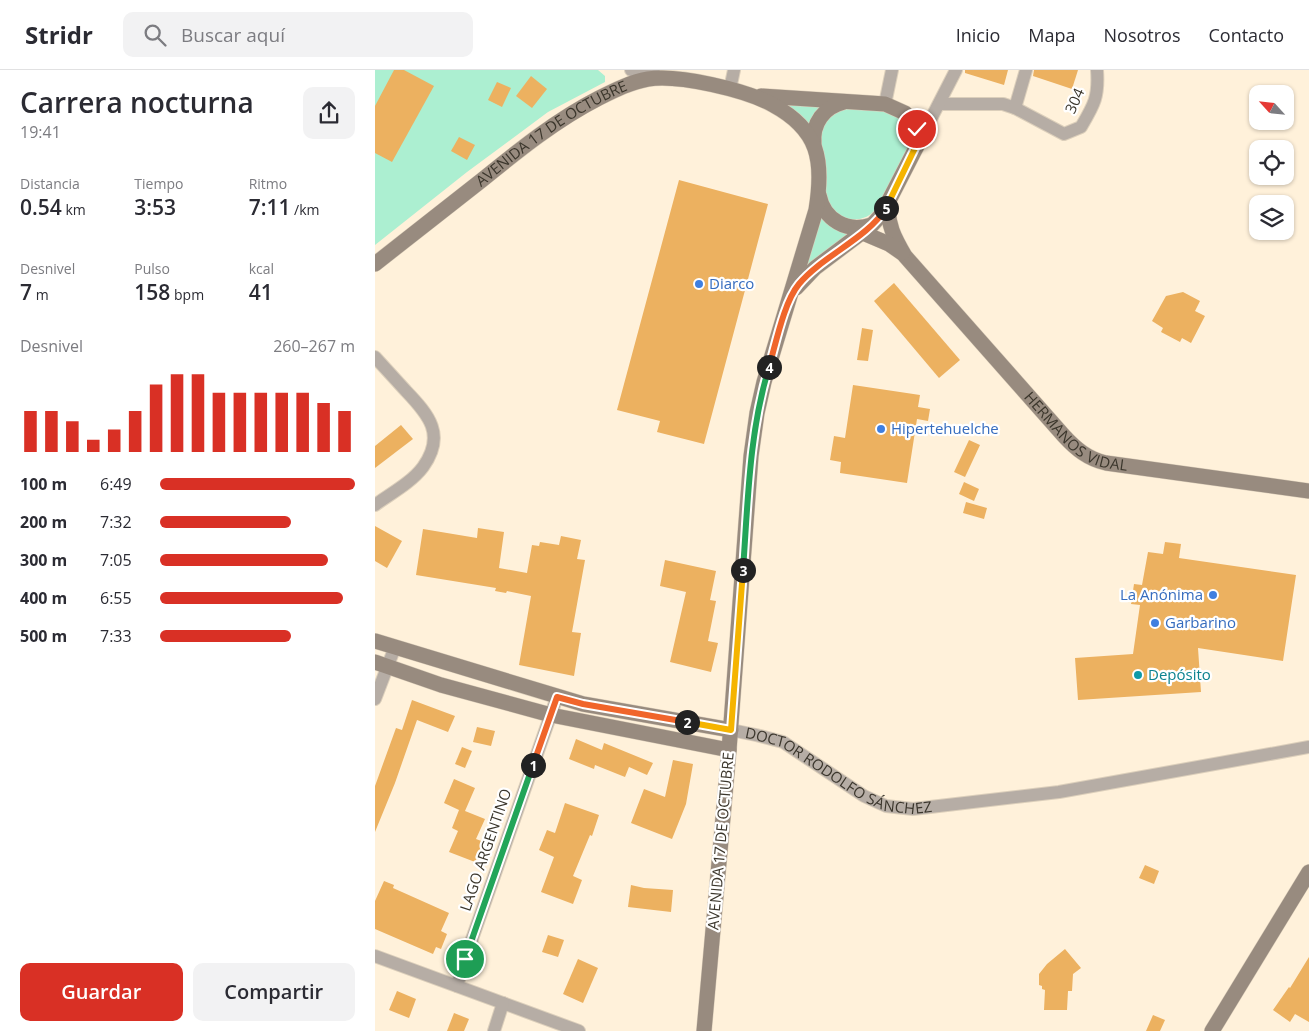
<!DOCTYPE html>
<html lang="es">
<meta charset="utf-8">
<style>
:root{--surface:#fff;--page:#f2f2f3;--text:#2b2b33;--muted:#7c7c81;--line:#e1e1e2;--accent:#d93025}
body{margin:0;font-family:"Open Sans",sans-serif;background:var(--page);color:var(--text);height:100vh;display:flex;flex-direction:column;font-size:19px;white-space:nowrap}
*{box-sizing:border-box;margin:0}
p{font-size:16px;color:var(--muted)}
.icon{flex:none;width:28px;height:28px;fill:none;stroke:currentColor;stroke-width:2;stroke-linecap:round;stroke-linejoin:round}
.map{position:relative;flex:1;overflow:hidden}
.details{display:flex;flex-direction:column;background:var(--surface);width:375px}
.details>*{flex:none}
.needle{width:32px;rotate:297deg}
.buttons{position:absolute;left:874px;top:15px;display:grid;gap:10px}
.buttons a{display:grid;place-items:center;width:45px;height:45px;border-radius:10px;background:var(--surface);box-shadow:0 1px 4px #0004;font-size:25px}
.pin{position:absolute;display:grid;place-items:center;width:42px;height:42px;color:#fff;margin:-21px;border:2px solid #fff;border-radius:50%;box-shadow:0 1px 5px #0007}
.km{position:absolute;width:25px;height:25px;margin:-12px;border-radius:50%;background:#222;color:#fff;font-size:14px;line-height:25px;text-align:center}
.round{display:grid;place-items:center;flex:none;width:52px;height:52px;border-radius:10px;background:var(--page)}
.overview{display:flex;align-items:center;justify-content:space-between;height:85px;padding:0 20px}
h1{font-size:28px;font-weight:600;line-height:38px}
.figures{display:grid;grid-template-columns:repeat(3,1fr);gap:8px;height:85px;padding:5px 20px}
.figures div{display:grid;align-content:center}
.figures b{font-size:21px;font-weight:600}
.figures small{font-size:14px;font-weight:400}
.figures p{font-size:14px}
.chart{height:140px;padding:10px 20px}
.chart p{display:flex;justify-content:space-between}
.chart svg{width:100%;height:90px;margin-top:5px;stroke:var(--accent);stroke-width:6}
.button{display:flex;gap:10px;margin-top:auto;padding:10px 20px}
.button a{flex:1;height:58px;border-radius:10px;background:var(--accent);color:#fff;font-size:20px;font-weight:600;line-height:58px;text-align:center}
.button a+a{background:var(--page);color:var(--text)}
ul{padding:0 20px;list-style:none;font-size:16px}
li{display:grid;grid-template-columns:80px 60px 1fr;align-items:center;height:38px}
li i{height:12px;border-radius:6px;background:var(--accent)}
header{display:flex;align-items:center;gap:30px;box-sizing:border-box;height:70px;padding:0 25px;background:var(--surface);border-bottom:1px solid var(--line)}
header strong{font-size:24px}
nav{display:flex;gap:28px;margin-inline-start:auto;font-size:18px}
.search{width:350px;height:45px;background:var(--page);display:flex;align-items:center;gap:12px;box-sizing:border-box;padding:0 18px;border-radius:10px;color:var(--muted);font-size:19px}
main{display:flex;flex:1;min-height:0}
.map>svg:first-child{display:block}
</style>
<header>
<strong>Stridr</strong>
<div class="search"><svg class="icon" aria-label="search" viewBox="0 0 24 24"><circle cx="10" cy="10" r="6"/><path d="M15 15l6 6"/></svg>Buscar aquí</div>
<nav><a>Inicio</a><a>Mapa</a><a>Nosotros</a><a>Contacto</a></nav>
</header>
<main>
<section class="details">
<div class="overview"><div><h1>Carrera nocturna</h1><p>19:41</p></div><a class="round"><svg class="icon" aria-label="share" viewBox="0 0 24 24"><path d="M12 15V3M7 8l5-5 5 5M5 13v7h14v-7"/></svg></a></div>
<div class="figures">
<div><p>Distancia</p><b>0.54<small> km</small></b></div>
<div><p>Tiempo</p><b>3:53</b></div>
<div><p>Ritmo</p><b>7:11<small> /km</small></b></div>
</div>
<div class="figures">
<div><p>Desnivel</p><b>7<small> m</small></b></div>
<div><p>Pulso</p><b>158<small> bpm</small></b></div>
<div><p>kcal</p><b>41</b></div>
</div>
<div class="chart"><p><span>Desnivel</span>260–267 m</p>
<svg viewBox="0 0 160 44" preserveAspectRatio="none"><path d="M5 44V24M15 44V24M25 44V29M35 44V38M45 44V33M55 44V24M65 44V11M75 44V6M85 44V6M95 44V15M105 44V15M115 44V15M125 44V15M135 44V15M145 44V20M155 44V24"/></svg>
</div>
<ul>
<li><b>100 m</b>6:49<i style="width:100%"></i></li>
<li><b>200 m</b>7:32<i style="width:67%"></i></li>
<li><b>300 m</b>7:05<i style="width:86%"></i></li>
<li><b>400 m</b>6:55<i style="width:94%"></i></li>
<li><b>500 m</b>7:33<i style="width:67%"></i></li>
</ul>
<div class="button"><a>Guardar</a><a>Compartir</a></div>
</section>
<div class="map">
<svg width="934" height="961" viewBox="0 0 934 961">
<rect width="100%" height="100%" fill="#fff1da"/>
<!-- green -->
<g fill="#acefd1">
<path d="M0,0h223l7,6v6l-57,30 -81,60 -92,73z"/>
<path d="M414,35h33l-13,20 -21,-19z"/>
<path d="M469,39c10,0 21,-1 31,0 17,1 39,16 35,35l-32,64c-19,21 -46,11 -54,-14 -3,-11 -2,-24 -3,-35 0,-8 -3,-19 -1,-27 4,-13 13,-18 24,-23z"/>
<path d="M445,146l28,17 -41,37 -4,-5z"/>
</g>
<!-- building -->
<g fill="#ecb160">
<path d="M19,0h10l30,16 -42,76 -17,-9v-47z"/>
<path d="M590,0h43l-4,15 -39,-12z"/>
<path d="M659,0h44l-6,19 -39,-13z"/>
<path d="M156,6l16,13 -15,19 -16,-12z"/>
<path d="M122,12l14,6 -9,19 -14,-7z"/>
<path d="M84,67l16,8 -8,15 -16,-9z"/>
<path d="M304,110l89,24 -64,240 -47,-12 3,-11 -43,-11z"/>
<path d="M519,213l66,77 -21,18 -65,-77z"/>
<path d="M808,222l17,9 -5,10 10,5 -14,27 -9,-5 -2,4 -19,-10 2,-4 -11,-7 14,-25z"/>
<path d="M487,258l11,2 -5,31 -11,-1z"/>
<path d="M478,315l67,10 -2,12 12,2 -2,12 -11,-2 -10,64 -67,-10 1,-11 -11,-2 4,-24 11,2z"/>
<path d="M26,355l12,14 -38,29v-22z"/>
<path d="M594,370l11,5 -15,32 -11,-5z"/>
<path d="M589,412l15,7 -5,12 -15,-7z"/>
<path d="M591,432l21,6 -3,11 -21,-6z"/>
<path d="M0,456l27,15 -15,27 -12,-7z"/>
<path d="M103,458l26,4 -5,36 28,5 5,-28 7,1 1,-4 19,3 2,-9 20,4 -4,19 8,1 -13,72 9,1 -7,43 -55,-11 12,-69 -24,-5 -1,2 -11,-2 1,-3 -80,-13 7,-46 54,9z"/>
<path d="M790,472l16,2 -2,14 117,17 -13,86 -85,-13 3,44 -123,8 -3,-42 58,-4 7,-49 -9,-1 3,-20 8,1 6,-33 15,2z"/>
<path d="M290,490l51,11 -6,29 6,1 -8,40 10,2 -7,29 -41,-10 16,-70 -26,-6z"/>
<path d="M37,630l43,16 -7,16 -31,-12 -22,63 -20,49v-46l21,-58 6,2z"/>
<path d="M102,657l18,4 -4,15 -18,-4z"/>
<path d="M201,669l26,11 2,-7 49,20 -6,12 -18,-8 -4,10 -30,-12 -1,4 -25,-10z"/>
<path d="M87,677l10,4 -7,17 -10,-4z"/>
<path d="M298,690l20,4 -7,40 -14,35 -41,-16 13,-34 21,8z"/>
<path d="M79,709l21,9 -10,23 20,8 -9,20 8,3 -9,20 -26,-10 9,-21 -6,-3 7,-18 -15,-7z"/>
<path d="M190,733l34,12 -7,21 -2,-1 -17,41 9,4 -9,24 -32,-12 13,-35 -15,-7 8,-20 8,3z"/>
<path d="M770,795l14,6 -5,13 -15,-6z"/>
<path d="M9,811l10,4 -1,3 56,25 -8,18 6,3 -6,15 -5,-2 -3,7 -58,-25v-28z"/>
<path d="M256,815l13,3 29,2 -2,22 -43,-5z"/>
<path d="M173,865l16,5 -6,17 -16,-5z"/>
<path d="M690,879l16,19 -8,6 -1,17h-4l-1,19h-23l1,-20 -3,-1v-3l-3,-1v-11l8,-10z"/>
<path d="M934,887v65l-14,-8 -5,8 -17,-12 16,-23 1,1z"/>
<path d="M203,889l20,9 -15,35 -20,-9z"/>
<path d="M22,921l19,8 -7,19 -20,-8z"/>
<path d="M79,943l15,6 -5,12h-17z"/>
<path d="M778,945l12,5 -5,11h-14z"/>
</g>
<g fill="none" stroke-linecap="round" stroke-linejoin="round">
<!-- street casing -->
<g stroke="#dccfbb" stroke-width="14">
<g id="street">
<path d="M256,0l27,6"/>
<path d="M355,19l4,-19"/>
<path d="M510,34l7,-34"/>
<path d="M564,34h64l12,4 49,26 17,-7c13,-22 18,-30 16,-57"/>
<path d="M640,38l11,-38"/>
<path d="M543,74l38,-74"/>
<path d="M0,287c10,11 21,23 31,34 23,24 40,44 17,76 -12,16 -33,27 -48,38"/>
<path d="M0,629l20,-52"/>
<path id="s1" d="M356,660l25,5 27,7 81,54 22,10 27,3 146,-17 250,-45"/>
<path d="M0,886l204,75"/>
<path d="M82,916l8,-27 92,-262"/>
<path d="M119,961l9,-28"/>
</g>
</g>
<!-- secondary casing -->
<g stroke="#dccfbb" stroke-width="16">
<g id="secondary">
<path d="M386,26l124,8 20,9 9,10 3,6 1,15 -36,70 -10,11 -57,43 -19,20"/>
<path d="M439,74c-2,-21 10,-37 30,-42"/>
<path d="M444,125c5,25 28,38 52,30"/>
<path id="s2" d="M514,132c-3,21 6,37 16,54l159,180c12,13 24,23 42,27l203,28"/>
<path d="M481,160l33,14 13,9"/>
<path id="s3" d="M0,194c36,-28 71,-56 107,-84 37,-30 74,-60 117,-82 16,-8 32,-16 49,-19 30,-5 98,11 125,26 46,25 51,55 43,105l-52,172 -7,31 -6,43 -22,294 -25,281"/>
<path d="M0,571l208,63 148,26"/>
<path d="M0,592l66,23 110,30 178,35"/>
<path d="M837,961l97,-159"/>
</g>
</g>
<!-- street -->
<use href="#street" stroke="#b6ada5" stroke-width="12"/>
<!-- secondary -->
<use href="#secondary" stroke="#988b7f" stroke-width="15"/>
</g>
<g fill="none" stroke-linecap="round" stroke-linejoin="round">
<!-- split-1 casing -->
<g stroke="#fff" stroke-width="10">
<path id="split-1" d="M90,889l68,-194"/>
</g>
<!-- split-2 casing -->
<g stroke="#fff" stroke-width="10">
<path id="split-2" d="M158,695l24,-68 26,7 104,18"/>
</g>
<!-- split-3 casing -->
<g stroke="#fff" stroke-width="10">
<path id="split-3" d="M312,652l44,8 12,-160"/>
</g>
<!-- split-4 casing -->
<g stroke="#fff" stroke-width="10">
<path id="split-4" d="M368,500c5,-69 6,-137 26,-203"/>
</g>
<!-- split-5 casing -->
<g stroke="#fff" stroke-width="10">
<path id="split-5" d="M394,297c7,-24 15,-65 30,-83 23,-28 69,-46 87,-76"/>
</g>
<!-- split-6 casing -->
<g stroke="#fff" stroke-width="10">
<path id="split-6" d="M511,138l31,-64v-15"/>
</g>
<!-- split-1 -->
<use href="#split-1" stroke="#22a559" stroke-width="6"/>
<!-- split-2 -->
<use href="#split-2" stroke="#f0652b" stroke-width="6"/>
<!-- split-3 -->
<use href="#split-3" stroke="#f5b400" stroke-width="6"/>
<!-- split-4 -->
<use href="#split-4" stroke="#22a559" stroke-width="6"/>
<!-- split-5 -->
<use href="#split-5" stroke="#f0652b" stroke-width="6"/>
<!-- split-6 -->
<use href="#split-6" stroke="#f5b400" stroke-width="6"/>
</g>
<!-- markers -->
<g fill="#3f7fe0" stroke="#fff" stroke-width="2">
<circle cx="324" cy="214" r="5"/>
<circle cx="506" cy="359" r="5"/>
<circle cx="838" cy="525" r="5"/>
<circle cx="780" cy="553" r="5"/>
</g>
<circle fill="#0f9aa8" stroke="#fff" stroke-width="2" cx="763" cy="605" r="5"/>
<g text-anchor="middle" stroke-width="4.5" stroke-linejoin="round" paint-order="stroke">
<!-- street labels -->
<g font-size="15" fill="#3b362c" stroke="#fff">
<text transform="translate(700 31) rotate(-66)" y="5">304</text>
<text dy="5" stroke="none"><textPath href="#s3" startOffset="220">AVENIDA 17 DE OCTUBRE</textPath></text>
<text dy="5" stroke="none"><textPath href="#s2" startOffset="306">HERMANOS VIDAL</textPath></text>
<text dy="5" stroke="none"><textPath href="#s1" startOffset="118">DOCTOR RODOLFO SÁNCHEZ</textPath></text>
<text transform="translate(346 771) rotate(-85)" y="5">AVENIDA 17 DE OCTUBRE</text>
<text transform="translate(111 780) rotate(-71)" y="5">LAGO ARGENTINO</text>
</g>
<!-- shop labels -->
<g font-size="15" fill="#366cbe" stroke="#fff" text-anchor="start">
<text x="334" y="219">Diarco</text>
<text x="516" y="364">Hipertehuelche</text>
<text x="828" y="530" text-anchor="end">La Anónima</text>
<text x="790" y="558">Garbarino</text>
</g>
<!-- culture labels -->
<g font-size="15" fill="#0d838f" stroke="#fff" text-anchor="start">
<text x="773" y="610">Depósito</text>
</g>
</g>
</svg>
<div class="buttons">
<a><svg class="needle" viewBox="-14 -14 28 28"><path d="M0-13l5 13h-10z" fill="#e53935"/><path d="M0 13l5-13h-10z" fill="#7c7c81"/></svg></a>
<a><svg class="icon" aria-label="locate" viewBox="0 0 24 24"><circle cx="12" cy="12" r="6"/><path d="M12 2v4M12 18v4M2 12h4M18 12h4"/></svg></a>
<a><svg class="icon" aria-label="layers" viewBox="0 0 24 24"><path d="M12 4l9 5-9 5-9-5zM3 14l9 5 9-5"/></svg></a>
</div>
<div class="pin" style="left:90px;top:889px;background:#1e9e55"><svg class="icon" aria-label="arrive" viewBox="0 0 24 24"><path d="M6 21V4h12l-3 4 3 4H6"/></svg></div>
<div class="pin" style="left:542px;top:59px;background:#d93025"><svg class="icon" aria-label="check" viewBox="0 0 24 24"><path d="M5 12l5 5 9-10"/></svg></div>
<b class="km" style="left:158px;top:695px">1</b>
<b class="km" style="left:312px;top:652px">2</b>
<b class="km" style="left:368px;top:500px">3</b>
<b class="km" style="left:394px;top:297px">4</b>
<b class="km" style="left:511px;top:138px">5</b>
</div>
</main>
